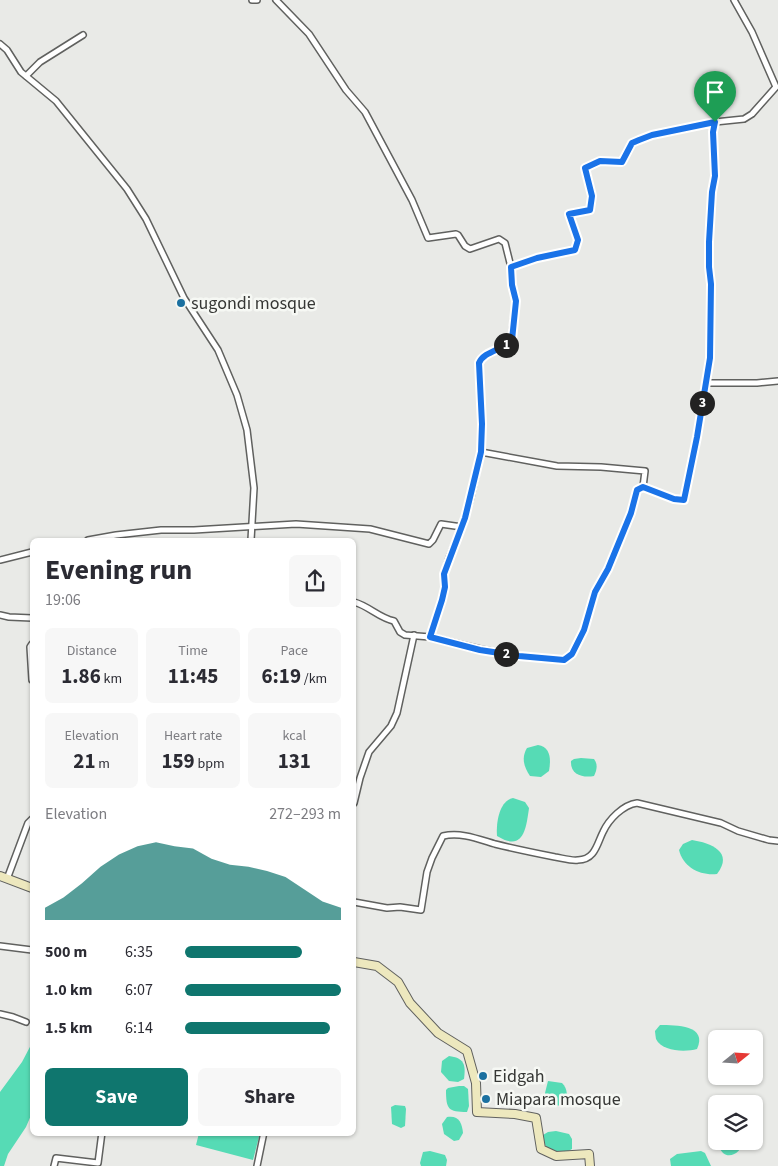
<!DOCTYPE html>
<meta charset="utf-8">
<style>
:root{--surface:#fff;--page:#f7f7f7;--text:#2b2b33;--muted:#7c7c81;--accent:#0f766e}
body{margin:0;font-family:"Source Sans 3",sans-serif;background:var(--page);color:var(--text);height:100vh;display:flex;flex-direction:column;font-size:19px;white-space:nowrap}
*{box-sizing:border-box;margin:0}
p{font-size:16px;color:var(--muted)}
.icon{flex:none;width:28px;height:28px;fill:none;stroke:currentColor;stroke-width:2;stroke-linecap:round;stroke-linejoin:round}
.map{position:relative;flex:1;overflow:hidden}
.drawer{position:absolute;left:30px;top:538px;width:326px;height:598px;display:flex;flex-direction:column;background:var(--surface);border-radius:8px;box-shadow:0 1px 4px #0004}
.drawer>*{flex:none}
.needle{width:32px;rotate:72deg}
.buttons{position:absolute;left:708px;top:1030px;display:grid;gap:10px}
.buttons a{display:grid;place-items:center;width:55px;height:55px;border-radius:8px;background:var(--surface);box-shadow:0 1px 4px #0004;font-size:25px}
.pin{position:absolute;display:grid;place-items:center;width:42px;height:42px;color:#fff;margin:-51px -21px;border-radius:50% 50% 50% 0;rotate:-45deg;box-shadow:0 0 5px #0007}
.pin .icon{rotate:45deg}
.km{position:absolute;width:25px;height:25px;margin:-12px;border-radius:50%;background:#222;color:#fff;font-size:14px;line-height:25px;text-align:center}
.round{display:grid;place-items:center;flex:none;width:52px;height:52px;border-radius:8px;background:var(--page)}
.head{display:flex;align-items:center;justify-content:space-between;height:85px;padding:0 15px}
h1{font-size:28px;font-weight:700;line-height:38px}
.metrics{display:grid;grid-template-columns:repeat(3,1fr);gap:8px;height:85px;padding:5px 15px}
.metrics div{display:grid;align-content:center;border-radius:8px;background:var(--page);text-align:center}
.metrics b{font-size:21px;font-weight:700}
.metrics small{font-size:14px;font-weight:400}
.metrics p{font-size:14px}
.chart{height:140px;padding:10px 15px}
.chart p{display:flex;justify-content:space-between}
.chart svg{width:100%;height:90px;margin-top:5px;fill:var(--accent);opacity:.7}
.cta{display:flex;gap:10px;margin-top:auto;padding:10px 15px}
.cta a{flex:1;height:58px;border-radius:8px;background:var(--accent);color:#fff;font-size:20px;font-weight:700;line-height:58px;text-align:center}
.cta a+a{background:var(--page);color:var(--text)}
ul{padding:0 15px;list-style:none;font-size:16px}
li{display:grid;grid-template-columns:80px 60px 1fr;align-items:center;height:38px}
li i{height:12px;border-radius:6px;background:var(--accent)}
.map>svg:first-child{display:block}
</style>
<div class="map">
<svg width="778" height="1166" viewBox="0 0 778 1166">
<rect width="100%" height="100%" fill="#e9eae7"/>
<!-- water -->
<g fill="#56dbb5">
<path d="M538,745c13,2 13,15 11,26l-8,6 -11,-1c-6,-9 -9,-18 -3,-28z"/>
<path d="M581,758l13,1c4,5 3,11 0,17 -11,2 -24,-1 -23,-15l3,-2z"/>
<path d="M513,798l12,4 4,6c-3,22 -6,44 -32,28 -1,-13 2,-35 16,-38z"/>
<path d="M692,840c19,3 42,12 25,34 -17,2 -34,-7 -38,-24l4,-6z"/>
<path d="M660,1025c16,0 48,0 37,24 -11,3 -35,3 -41,-10 0,0 -1,-7 -1,-8z"/>
<path d="M32,1043v70l-6,14 -18,27 -4,12h-4v-74l22,-30z"/>
<path d="M449,1056c15,2 17,8 15,23l-6,3 -9,-1 -8,-9 1,-11z"/>
<path d="M548,1081l14,2c6,6 6,14 2,23l-11,-1 -7,-3 -1,-9z"/>
<path d="M459,1086h5l4,3 1,17 -2,6c-19,0 -21,-3 -21,-22l2,-2z"/>
<path d="M395,1105l10,1 1,3 -1,17 -4,2 -9,-4 -1,-17z"/>
<path d="M447,1117c12,-2 15,6 16,16l-4,7 -5,1 -10,-7 -2,-10z"/>
<path d="M556,1131l13,3 3,5v10c-14,9 -29,3 -29,-14l5,-3z"/>
<path d="M199,1133v-1l61,1 -7,27 -57,-15z"/>
<path d="M717,1141h26c0,9 -12,19 -20,12 -3,-3 -5,-8 -6,-12z"/>
<path d="M430,1151l15,4 2,5 -1,6h-25l-1,-3 3,-11z"/>
<path d="M701,1151l4,2 6,13h-40l-1,-7 7,-5z"/>
</g>
<g fill="none" stroke-linecap="round" stroke-linejoin="round">
<!-- street casing -->
<g stroke="#60615f" stroke-width="8">
<g id="street">
<path d="M252,0h5"/>
<path d="M0,44l7,6 14,22 35,29 71,88 19,30 38,79 34,52 19,45 10,35 7,58 -3,52"/>
<path d="M26,76l14,-14 43,-27"/>
<path d="M511,267l26,-9 38,-8 3,-10 -9,-26 21,-4 2,-14 -7,-28 15,-7 22,1 10,-19 7,-3 14,-5 62,-13 29,-3 8,-5 24,-27 -24,-55 -18,-32"/>
<path d="M706,383h51l21,-2"/>
<path d="M481,452l76,14 44,1 44,4 -2,16 31,12 10,1 13,-63 13,-78 1,-76 -2,-16v-25l3,-50 3,-16 -2,-44 2,-10"/>
<path d="M88,540l28,-5 45,-5h33l102,-6 74,5 59,15 4,-4 8,-16 21,3 9,-30 10,-45 1,-28 -3,-61c6,-14 31,-12 33,-29l4,-33 -4,-16 -1,-18 -6,-24 -6,-4 -29,10 -5,-3 -7,-11 -2,-1 -28,4 -16,-38 -47,-88 -19,-22 -37,-56 -33,-34"/>
<path d="M0,560l32,-8"/>
<path d="M354,602c15,4 25,16 40,19l6,11 5,3 25,2 12,-36 3,-14 -1,-12 5,-17 13,-31"/>
<path d="M0,615l9,2 23,1"/>
<path d="M430,637l50,12 39,7 45,4 8,-6 12,-24 11,-38 13,-23 23,-56 6,-23 6,-3"/>
<path d="M32,644l-2,3 2,33"/>
<path d="M354,803l6,-25 9,-26 22,-26 6,-13 17,-78"/>
<path d="M7,879l21,-56 4,-4"/>
<path d="M354,902l33,6 13,-1 21,3 6,-38 5,-14 11,-22c18,-4 35,3 52,8 20,5 40,9 60,13 7,1 16,4 23,3 17,0 19,-16 25,-28 6,-13 20,-27 34,-29l84,20 17,8 31,9 9,1"/>
<path d="M0,946l32,4"/>
<path d="M0,1014l13,3 13,5"/>
<path d="M54,1166l2,-8 42,5 4,-31"/>
<path d="M257,1166l7,-34"/>
</g>
</g>
<!-- secondary casing -->
<g stroke="#60615f" stroke-width="10">
<g id="secondary">
<path d="M0,876l32,12"/>
<path d="M354,962l23,4 21,16 12,21 28,30 29,18 9,32 1,29 38,2 21,4 5,31 15,7 33,-2 1,12"/>
</g>
</g>
<!-- street -->
<use href="#street" stroke="#fff" stroke-width="5"/>
<!-- secondary -->
<use href="#secondary" stroke="#ede8be" stroke-width="8"/>
</g>
<g fill="none" stroke-linecap="round" stroke-linejoin="round">
<!-- route casing -->
<g stroke="#fff" stroke-width="10">
<path id="route" d="M715,122l-2,10 2,44 -3,16 -3,50v25l2,17 -1,74 -13,79 -13,63 -10,-1 -31,-12 -6,3 -6,23 -23,56 -13,23 -11,38 -12,24 -8,6 -45,-4 -39,-6 -50,-13 12,-37 3,-13 -1,-13 21,-56 16,-66 1,-28 -3,-61c5,-12 24,-13 33,-23l4,-39 -4,-16 -1,-18 26,-9 38,-8 3,-10 -9,-26 21,-4 2,-14 -7,-28 15,-7 22,1 10,-19 7,-3 13,-5z"/>
</g>
<!-- route -->
<use href="#route" stroke="#1a73e8" stroke-width="6"/>
</g>
<!-- markers -->
<g fill="#1b70a0" stroke="#f6f8f4" stroke-width="2">
<circle cx="181" cy="303" r="5"/>
<circle cx="483" cy="1076" r="5"/>
<circle cx="486" cy="1099" r="5"/>
</g>
<g text-anchor="middle" stroke-width="5" stroke-linejoin="round" paint-order="stroke">
<!-- poi labels -->
<g font-size="18" fill="#363735" stroke="#f6f8f4" text-anchor="start">
<text x="191" y="309">sugondi mosque</text>
<text x="493" y="1082">Eidgah</text>
<text x="496" y="1105">Miapara mosque</text>
</g>
</g>
</svg>
<div class="buttons">
<a><svg class="needle" viewBox="-14 -14 28 28"><path d="M0-13l5 13h-10z" fill="#e53935"/><path d="M0 13l5-13h-10z" fill="#7c7c81"/></svg></a>
<a><svg class="icon" aria-label="layers" viewBox="0 0 24 24"><path d="M12 4l9 5-9 5-9-5zM3 14l9 5 9-5"/></svg></a>
</div>
<div class="pin" style="left:715px;top:122px;background:#1e9e55"><svg class="icon" aria-label="arrive" viewBox="0 0 24 24"><path d="M6 21V4h12l-3 4 3 4H6"/></svg></div>
<b class="km" style="left:506px;top:345px">1</b>
<b class="km" style="left:506px;top:654px">2</b>
<b class="km" style="left:702px;top:403px">3</b>
<section class="drawer">
<div class="head"><div><h1>Evening run</h1><p>19:06</p></div><a class="round"><svg class="icon" aria-label="share" viewBox="0 0 24 24"><path d="M12 15V3M7 8l5-5 5 5M5 13v7h14v-7"/></svg></a></div>
<div class="metrics">
<div><p>Distance</p><b>1.86<small> km</small></b></div>
<div><p>Time</p><b>11:45</b></div>
<div><p>Pace</p><b>6:19<small> /km</small></b></div>
</div>
<div class="metrics">
<div><p>Elevation</p><b>21<small> m</small></b></div>
<div><p>Heart rate</p><b>159<small> bpm</small></b></div>
<div><p>kcal</p><b>131</b></div>
</div>
<div class="chart"><p><span>Elevation</span>272–293 m</p>
<svg viewBox="0 0 160 44" preserveAspectRatio="none"><path d="M0 44V38L10 33L20 26L30 18L40 12L50 8L60 6L70 8L80 9L90 14L100 17L110 18L120 20L130 23L140 29L150 35L160 38V44z"/></svg>
</div>
<ul>
<li><b>500 m</b>6:35<i style="width:75%"></i></li>
<li><b>1.0 km</b>6:07<i style="width:100%"></i></li>
<li><b>1.5 km</b>6:14<i style="width:93%"></i></li>
</ul>
<div class="cta"><a>Save</a><a>Share</a></div>
</section>
</div>
